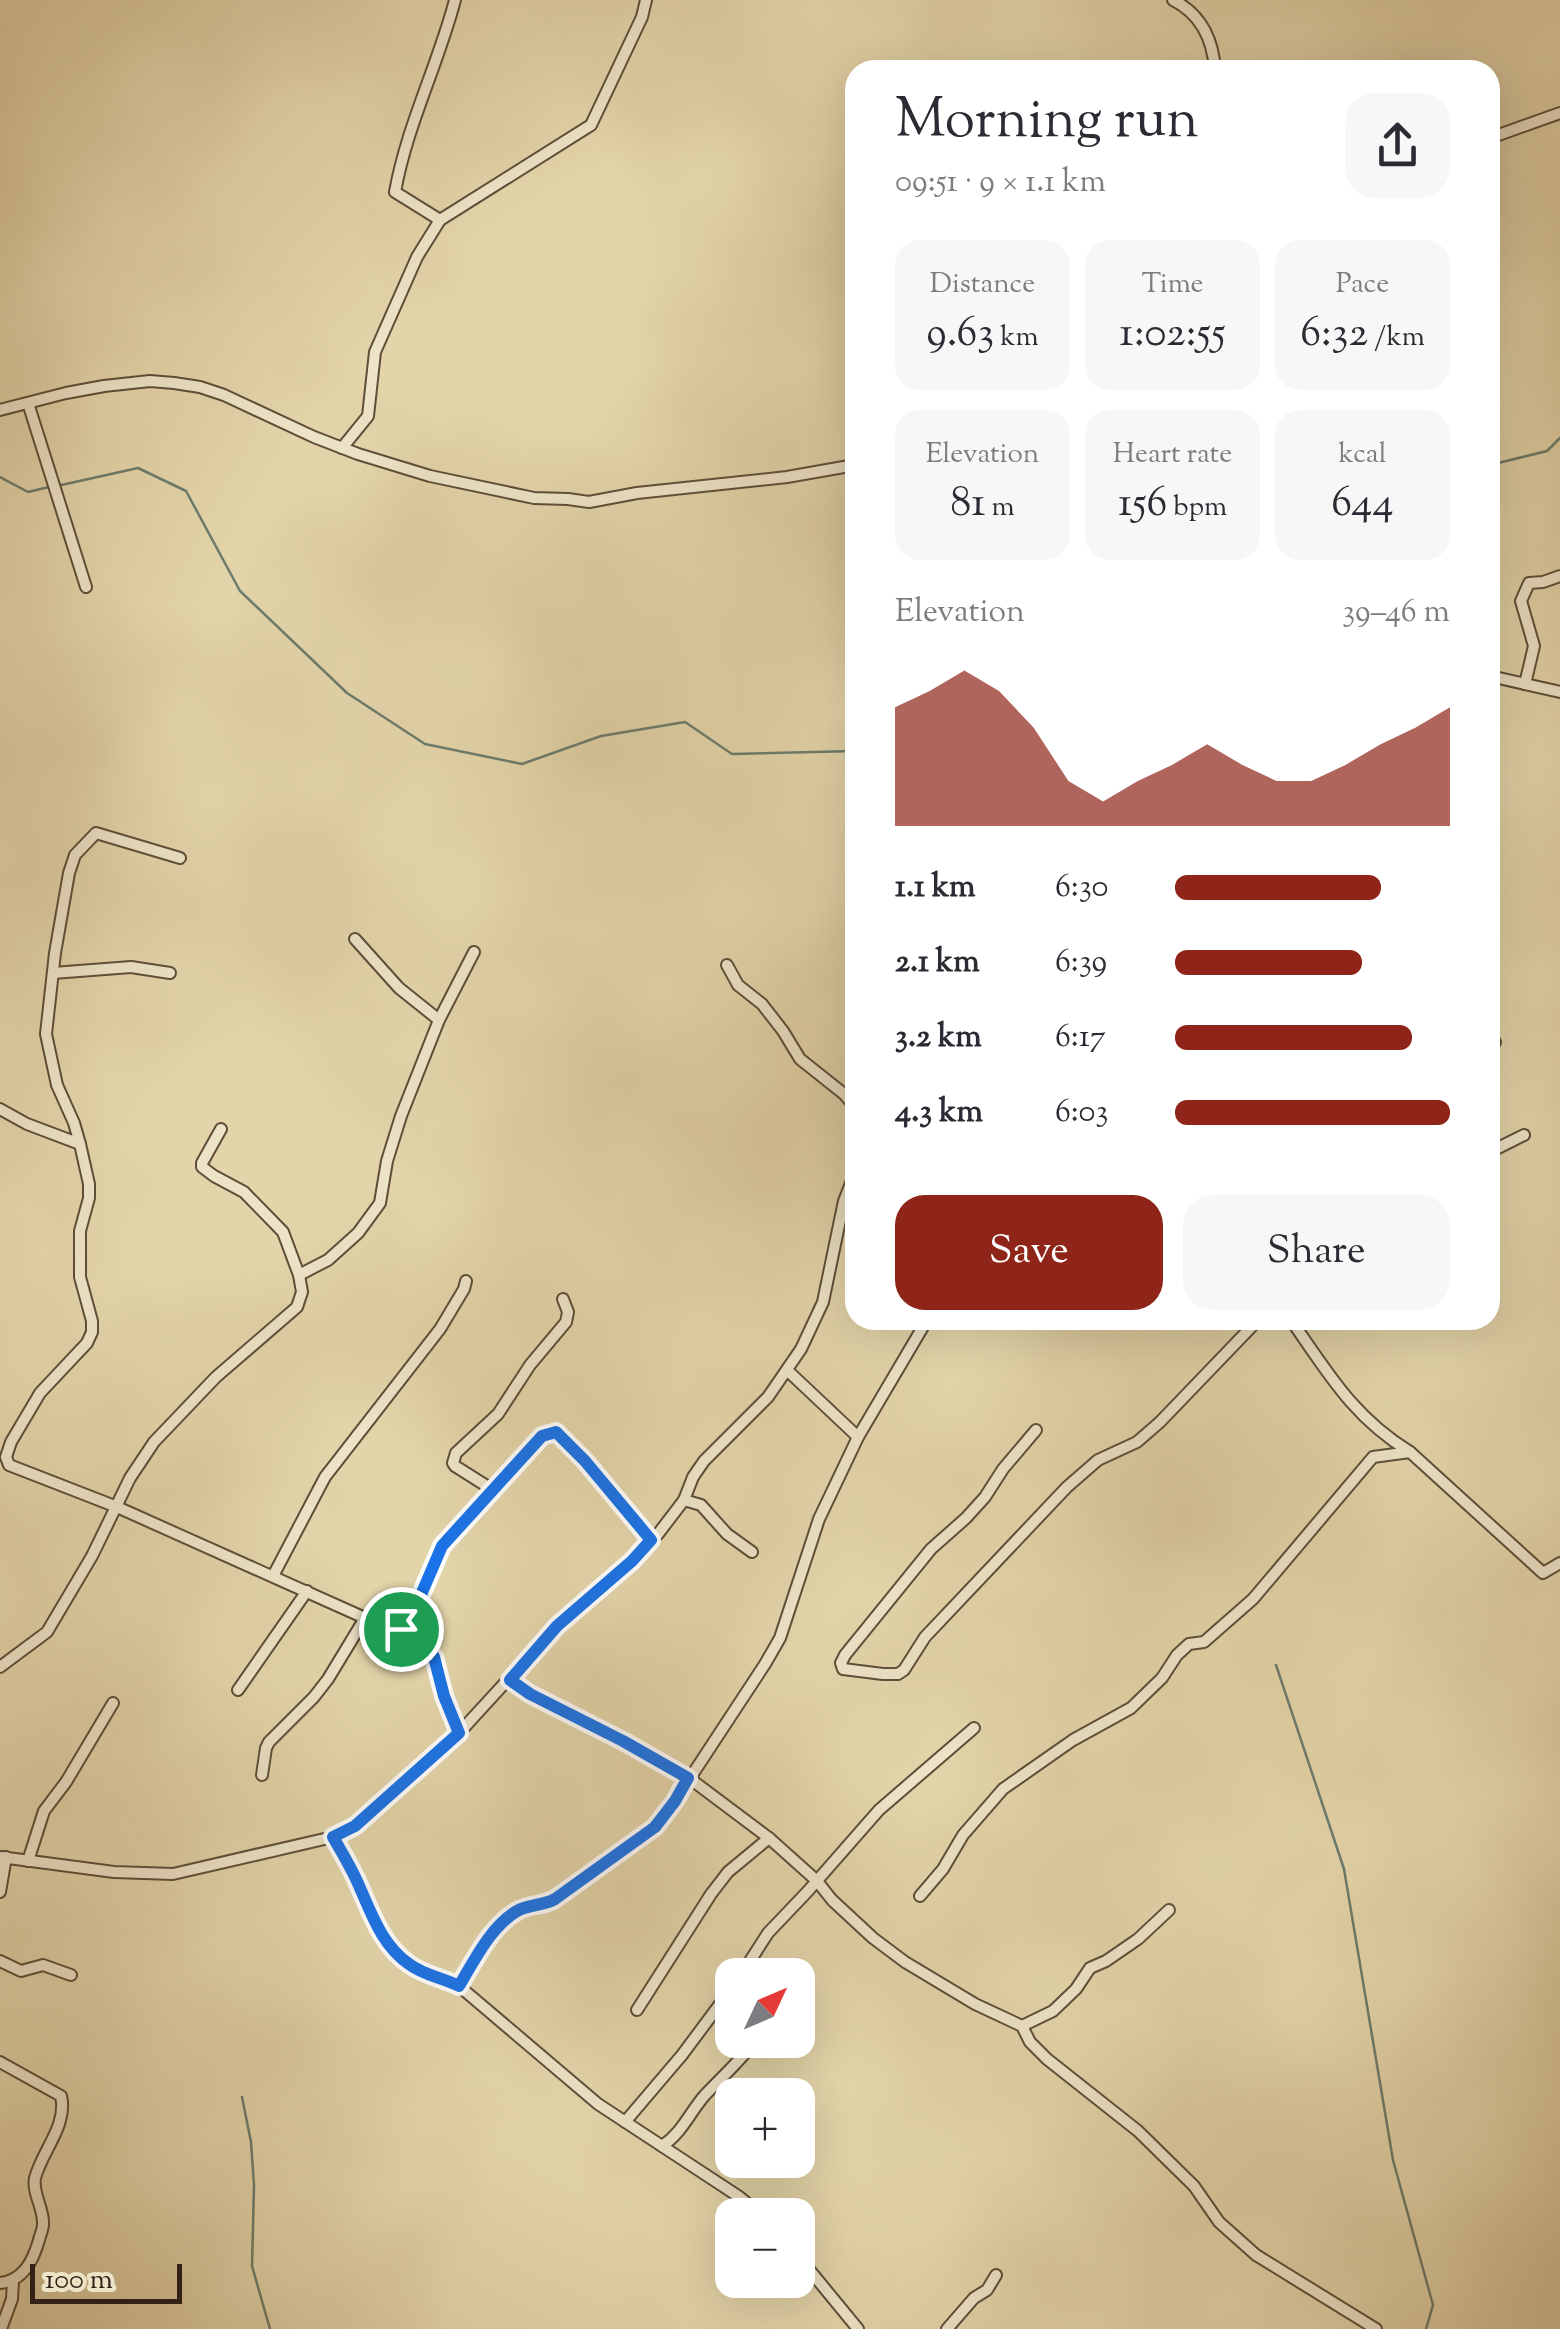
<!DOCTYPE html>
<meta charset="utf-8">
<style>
:root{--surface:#fff;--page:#f7f7f7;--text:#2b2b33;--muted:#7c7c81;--accent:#8f2418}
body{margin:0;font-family:"Sorts Mill Goudy",serif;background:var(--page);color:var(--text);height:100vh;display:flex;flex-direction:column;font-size:38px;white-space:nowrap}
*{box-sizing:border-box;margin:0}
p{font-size:32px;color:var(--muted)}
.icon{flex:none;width:55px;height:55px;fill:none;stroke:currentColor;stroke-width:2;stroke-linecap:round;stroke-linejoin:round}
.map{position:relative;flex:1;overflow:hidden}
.details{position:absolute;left:845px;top:60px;width:655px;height:1270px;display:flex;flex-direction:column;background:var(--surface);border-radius:30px;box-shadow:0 10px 40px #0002}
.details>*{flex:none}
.needle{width:65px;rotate:46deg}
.tools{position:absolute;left:715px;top:1958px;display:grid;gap:20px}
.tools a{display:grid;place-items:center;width:100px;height:100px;border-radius:20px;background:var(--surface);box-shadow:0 10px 40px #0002;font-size:50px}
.scale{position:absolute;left:30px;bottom:25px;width:152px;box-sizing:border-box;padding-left:10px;border:5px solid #322114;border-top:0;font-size:28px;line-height:35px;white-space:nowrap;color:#322114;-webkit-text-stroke:8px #ede3c7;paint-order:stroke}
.pin{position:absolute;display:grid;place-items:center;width:85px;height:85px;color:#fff;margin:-42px;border:5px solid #fff;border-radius:50%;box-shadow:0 2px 10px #0007}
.round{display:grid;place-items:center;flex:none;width:105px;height:105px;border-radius:30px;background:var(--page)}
.summary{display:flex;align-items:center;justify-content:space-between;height:170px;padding:0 50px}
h1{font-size:55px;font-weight:600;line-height:75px}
.figures{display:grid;grid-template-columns:repeat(3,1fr);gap:15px;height:170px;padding:10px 50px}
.figures div{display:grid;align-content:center;border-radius:25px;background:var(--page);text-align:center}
.figures b{font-size:42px;font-weight:600}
.figures small{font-size:28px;font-weight:400}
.figures p{font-size:28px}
.chart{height:280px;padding:20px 50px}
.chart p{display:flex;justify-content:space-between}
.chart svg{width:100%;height:180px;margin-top:10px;fill:var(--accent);opacity:.7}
.primary-button{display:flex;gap:20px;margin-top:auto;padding:20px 50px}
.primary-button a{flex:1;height:115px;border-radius:30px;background:var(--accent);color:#fff;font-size:40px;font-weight:600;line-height:115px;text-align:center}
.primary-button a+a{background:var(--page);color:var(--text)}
ul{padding:0 50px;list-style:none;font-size:32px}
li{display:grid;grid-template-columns:160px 120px 1fr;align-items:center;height:75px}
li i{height:25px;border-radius:12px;background:var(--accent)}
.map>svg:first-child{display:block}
</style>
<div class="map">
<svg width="1560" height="2329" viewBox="0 0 1560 2329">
<rect width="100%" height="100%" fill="#e3d4a9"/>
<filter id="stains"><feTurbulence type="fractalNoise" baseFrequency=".002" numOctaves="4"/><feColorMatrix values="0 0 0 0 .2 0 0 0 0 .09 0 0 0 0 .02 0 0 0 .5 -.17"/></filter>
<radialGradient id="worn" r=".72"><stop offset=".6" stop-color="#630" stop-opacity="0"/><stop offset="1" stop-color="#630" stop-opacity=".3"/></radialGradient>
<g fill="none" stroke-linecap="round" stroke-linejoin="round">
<!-- stream -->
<g stroke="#6d7c6c" stroke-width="2.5">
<path d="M1490,465l57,-14 13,-13"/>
<path d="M0,477l28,15 21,-5"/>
<path d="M57,486l81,-18 48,23 54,100 107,102 78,51 97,20 79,-28 84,-14 47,32 123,-3"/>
<path d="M1276,1665l68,204 49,291 40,145 -7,24"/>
<path d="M242,2097l9,45 3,43 -2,81 18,63"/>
</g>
<!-- minor casing -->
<g stroke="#5e4e39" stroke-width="14">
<g id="minor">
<path d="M1173,0c28,14 40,40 42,70"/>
<path d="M1490,138l70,-25"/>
<path d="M440,220l-45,-28c12,-67 43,-127 60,-192"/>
<path d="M28,403l58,184"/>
<path d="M0,410l66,-17 38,-7 46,-5 24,2 26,4 24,8 90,42 44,17 72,22 104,22 34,1 21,3 48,-9 150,-16 68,-12"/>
<path d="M342,448l26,-32 7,-64 42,-95 23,-37 151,-95 51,-108 4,-17"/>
<path d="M1490,676l70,16"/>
<path d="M1525,684l9,-38 -13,-45 8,-18 14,-1 17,-6"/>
<path d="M355,939l44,49 40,32"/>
<path d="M727,965l11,20 24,19 21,27 17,28 44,35 11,13"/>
<path d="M53,973l78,-6 39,6"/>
<path d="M1490,1035l5,7 -5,10"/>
<path d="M0,1109l27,15 53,20 -6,-21 -17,-38 -11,-51 9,-81 14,-80 6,-18 21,-22 84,25"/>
<path d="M80,1144l9,40v14l-9,33v46l12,44v11l-5,11 -47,50 -29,49 -5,15 3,8 108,42 248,111 36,11 28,20 4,8 12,40 14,36"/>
<path d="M1490,1152l34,-17"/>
<path d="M299,1275l29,-15 30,-27 22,-30 7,-42 14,-45 38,-96 35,-68"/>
<path d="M788,1371l70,66"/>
<path d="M1036,1430l-33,39 -18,28 -19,21 -35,31 -86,106 -4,8 2,6 40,5h15l6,-4 21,-33 142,-150 31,-27 39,-18 23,-20 98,-102"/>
<path d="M1410,1452l133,121 17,-10"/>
<path d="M493,1490l-38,-24 -2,-3 3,-10 42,-39 32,-49 36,-43 2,-10 -5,-13"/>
<path d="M684,1500l17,5 26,29 25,18"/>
<path d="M273,1576l52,-99 115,-148 24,-40 2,-8"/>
<path d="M401,1629l13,-18 28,-65 100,-110 13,-4 30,29 66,78"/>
<path d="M0,1667l47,-35 45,-76 38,-78 24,-36 62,-65 81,-70 5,-15 -3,-17 -16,-43 -39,-40 -30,-16 -12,-9v-4l19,-34"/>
<path d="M509,1680l21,14 93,47 66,37 80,60 48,43 15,19 41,38 32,24 70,42 47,22 8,16 17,17 91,72 56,55 25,36 37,33 120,74"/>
<path d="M238,1690l69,-99"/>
<path d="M262,1775l4,-27 3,-6 45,-45 14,-18 37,-61"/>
<path d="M333,1837l22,38 23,53 16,23 13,12 13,8 39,15 139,118 140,92 24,19"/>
<path d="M0,1857l114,15 59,2 160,-37 22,-11 104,-93 98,-107 75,-65 26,-27 26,-34 9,-23 11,-16 64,-64 33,-48 22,-47 21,-101 11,-28"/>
<path d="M28,1861l16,-50 22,-29 47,-79"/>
<path d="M0,1892l6,-35"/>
<path d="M920,1896l23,-27 20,-34 40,-46 70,-49 58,-32 31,-30 15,-23 12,-11 15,-2 49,-43 120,-142 37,-5c-57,-35 -82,-79 -119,-132"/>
<path d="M0,1961l21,10 22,-6 28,10"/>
<path d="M741,1975l27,-42 40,-42 71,-81 95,-82"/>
<path d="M459,1986c15,-25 32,-60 58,-75 12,-7 26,-5 38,-12l100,-72 20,-26 90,-137 15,-26 39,-119 39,-82 69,-117"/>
<path d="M637,2010l74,-116 17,-22 41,-34"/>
<path d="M1022,2026l31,-15 23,-22 14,-21 16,-7 32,-22 31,-29"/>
<path d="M0,2062l61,34c7,29 -19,55 -26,82 -3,15 9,31 8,46 0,6 -3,11 -4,16 -6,21 -16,41 -39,43"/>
<path d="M625,2122l57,-67 50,-67"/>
<path d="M662,2146c20,-13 28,-34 43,-51 17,-18 36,-35 51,-55"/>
<path d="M798,2256l60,73"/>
<path d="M1,2329l11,-30 1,-18"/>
<path d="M947,2329l27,-31 13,-8 9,-15"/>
</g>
</g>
<!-- minor -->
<use href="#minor" stroke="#ede3c7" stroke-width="10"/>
</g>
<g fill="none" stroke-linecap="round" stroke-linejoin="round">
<!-- route casing -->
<g stroke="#fff" stroke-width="20">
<path id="route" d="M556,1432l29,29 66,79 -19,21 -75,65 -47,54 20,14 93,47 65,37 -13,23 -20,26 -100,72c-12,7 -26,5 -38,12 -26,15 -43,50 -58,75 -16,-8 -36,-11 -50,-22 -29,-20 -39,-55 -53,-85 -7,-15 -15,-28 -23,-42l22,-11 104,-93 -15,-37 -10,-39 -12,-14 -21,-14 13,-18 28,-65 100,-110z"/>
</g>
<!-- route -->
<use href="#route" stroke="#1a73e8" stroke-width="12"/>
</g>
<rect width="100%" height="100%" filter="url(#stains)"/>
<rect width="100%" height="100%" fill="url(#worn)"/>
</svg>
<div class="tools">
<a><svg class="needle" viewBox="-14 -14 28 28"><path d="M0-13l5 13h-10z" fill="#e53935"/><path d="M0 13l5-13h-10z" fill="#7c7c81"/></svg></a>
<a>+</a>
<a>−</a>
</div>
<div class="scale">100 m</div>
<div class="pin" style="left:401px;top:1629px;background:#1e9e55"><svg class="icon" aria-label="arrive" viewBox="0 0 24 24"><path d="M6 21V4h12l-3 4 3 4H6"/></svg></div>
<section class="details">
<div class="summary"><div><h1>Morning run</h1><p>09:51 · 9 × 1.1 km</p></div><a class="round"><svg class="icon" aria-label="share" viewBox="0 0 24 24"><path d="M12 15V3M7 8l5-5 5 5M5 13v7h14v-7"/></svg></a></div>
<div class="figures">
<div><p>Distance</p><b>9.63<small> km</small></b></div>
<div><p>Time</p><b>1:02:55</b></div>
<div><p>Pace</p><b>6:32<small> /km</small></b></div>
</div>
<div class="figures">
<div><p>Elevation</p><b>81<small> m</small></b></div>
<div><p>Heart rate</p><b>156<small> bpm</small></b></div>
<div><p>kcal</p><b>644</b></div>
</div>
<div class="chart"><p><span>Elevation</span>39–46 m</p>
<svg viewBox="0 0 160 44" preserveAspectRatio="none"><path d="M0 44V15L10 11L20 6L30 11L40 20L50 33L60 38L70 33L80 29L90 24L100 29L110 33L120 33L130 29L140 24L150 20L160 15V44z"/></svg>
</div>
<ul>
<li><b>1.1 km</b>6:30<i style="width:75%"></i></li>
<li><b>2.1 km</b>6:39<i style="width:68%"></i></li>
<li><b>3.2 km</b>6:17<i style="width:86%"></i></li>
<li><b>4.3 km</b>6:03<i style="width:100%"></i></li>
</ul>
<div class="primary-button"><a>Save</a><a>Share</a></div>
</section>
</div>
